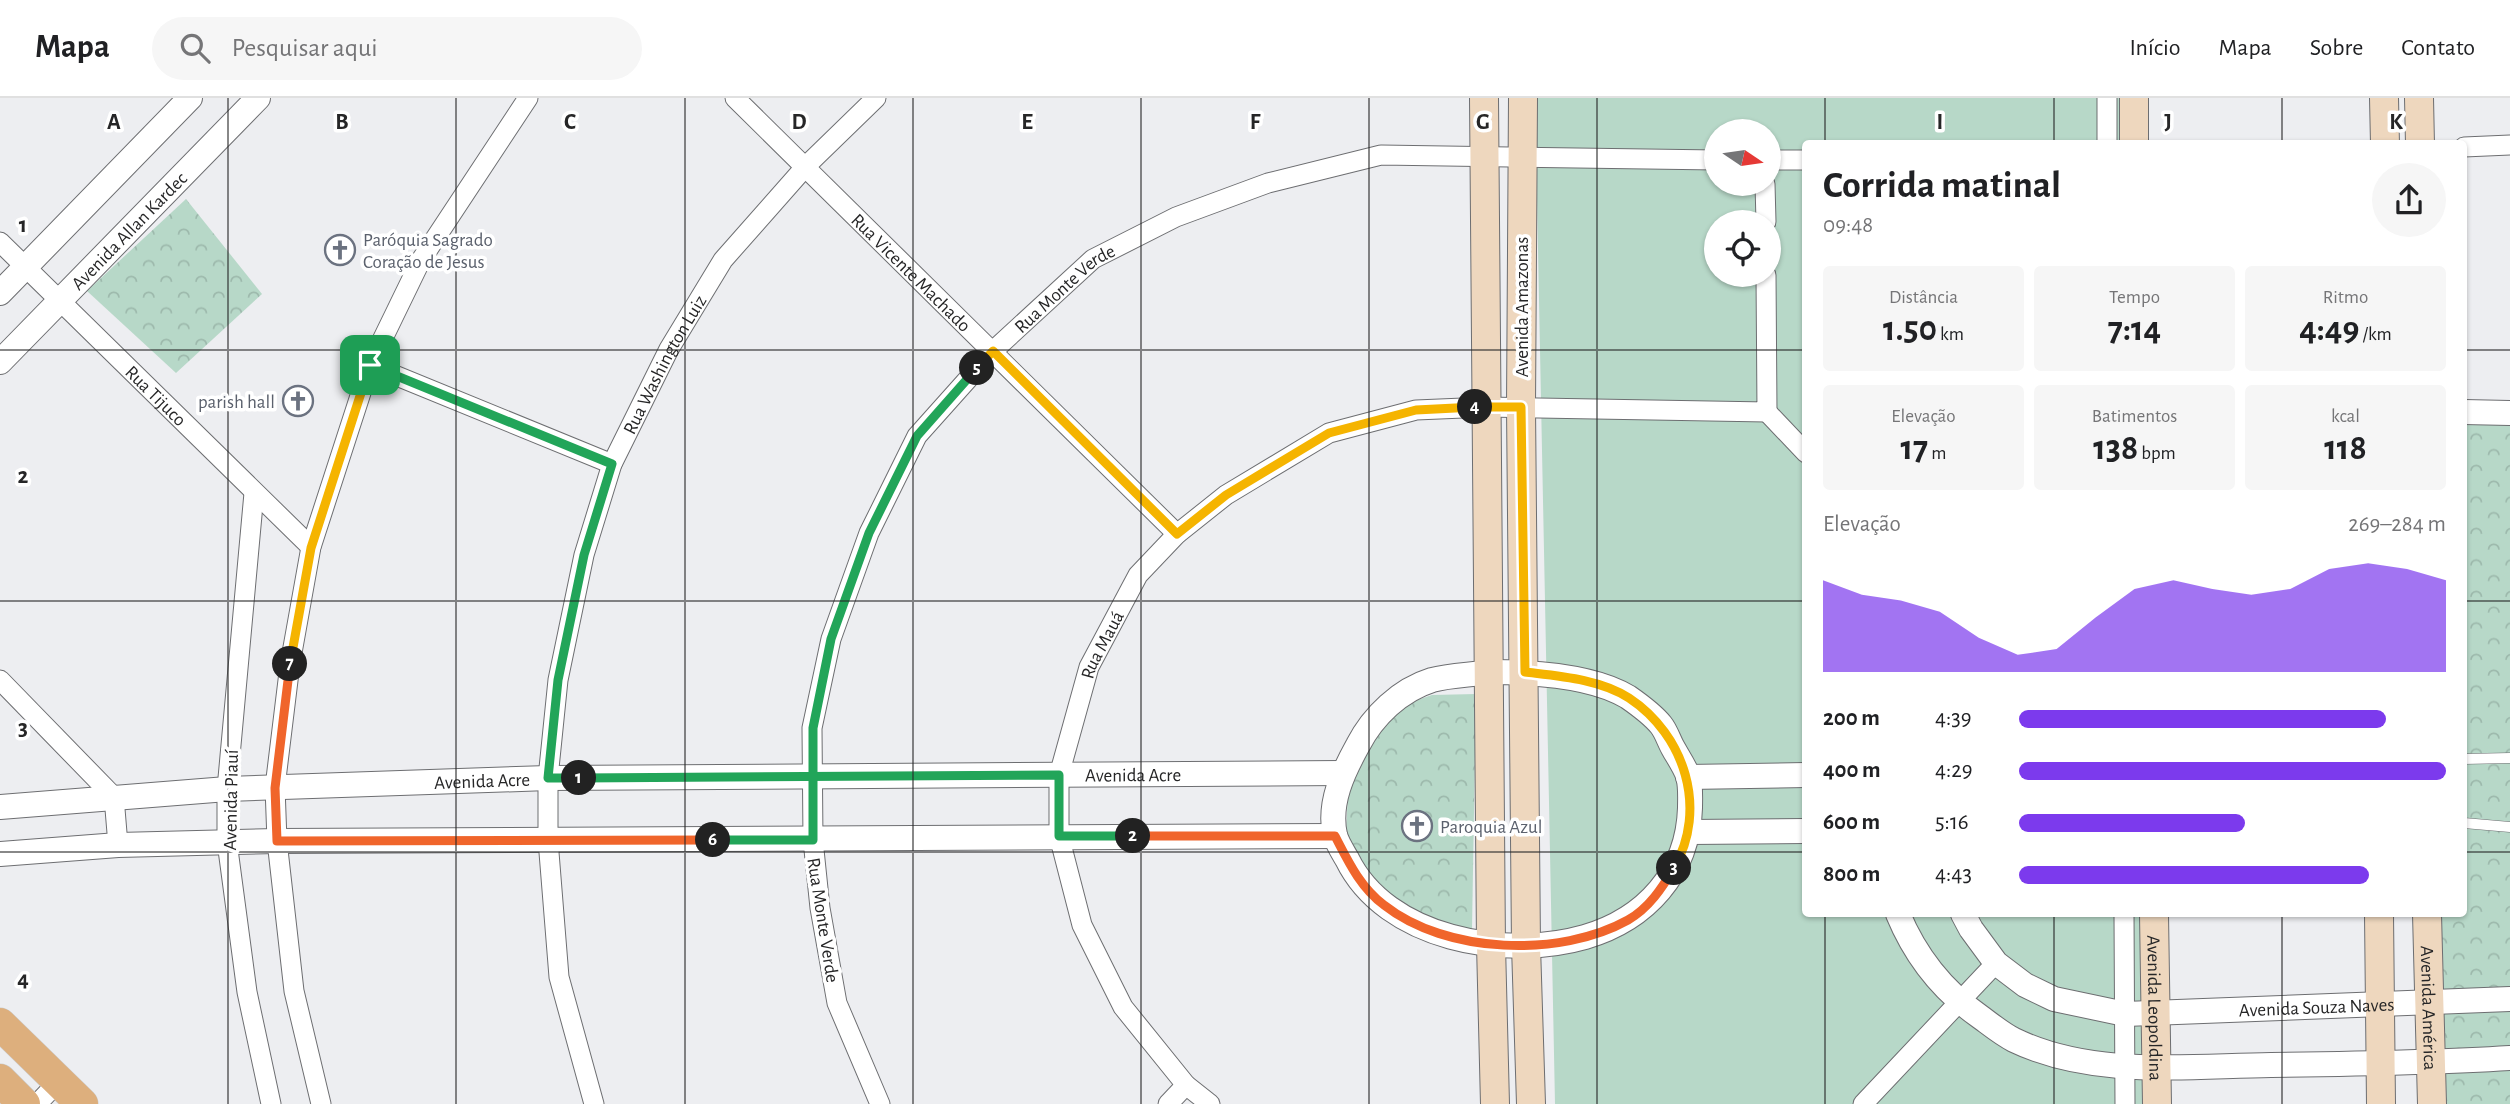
<!DOCTYPE html>
<html lang="pt">
<meta charset="utf-8">
<style>
:root{--surface:#fff;--page:#f6f6f6;--text:#202124;--muted:#757577;--line:#e0e0e0;--accent:#7c3aed}
body{margin:0;font-family:"Alegreya Sans",sans-serif;background:var(--page);color:var(--text);height:100vh;display:flex;flex-direction:column;font-size:26px;white-space:nowrap}
*{box-sizing:border-box;margin:0}
p{font-size:23px;color:var(--muted)}
.icon{flex:none;width:38px;height:38px;fill:none;stroke:currentColor;stroke-width:2;stroke-linecap:round;stroke-linejoin:round}
.map{position:relative;flex:1;overflow:hidden}
.details{position:absolute;left:1802px;top:42px;width:665px;height:777px;display:flex;flex-direction:column;background:var(--surface);border-radius:7px;box-shadow:0 2px 5px #0004}
.details>*{flex:none}
.needle{width:46px;rotate:103deg}
.fabs{position:absolute;left:1704px;top:21px;display:grid;gap:14px}
.fabs a{display:grid;place-items:center;width:77px;height:77px;border-radius:50%;background:var(--surface);box-shadow:0 2px 5px #0004;font-size:35px}
.pin{position:absolute;display:grid;place-items:center;width:60px;height:60px;color:#fff;margin:-30px;border-radius:14px;box-shadow:0 4px 10px #0006}
.km{position:absolute;width:35px;height:35px;margin:-18px;border-radius:50%;background:#222;color:#fff;font-size:19px;line-height:35px;text-align:center}
.round{display:grid;place-items:center;flex:none;width:74px;height:74px;border-radius:37px;background:var(--page)}
.headline{display:flex;align-items:center;justify-content:space-between;height:119px;padding:0 21px}
h1{font-size:38px;font-weight:700;line-height:52px}
.figures{display:grid;grid-template-columns:repeat(3,1fr);gap:10px;height:119px;padding:7px 21px}
.figures div{display:grid;align-content:center;border-radius:7px;background:var(--page);text-align:center}
.figures b{font-size:35px;font-weight:700}
.figures small{font-size:19px;font-weight:400}
.figures p{font-size:19px}
.chart{height:196px;padding:14px 21px}
.chart p{display:flex;justify-content:space-between}
.chart svg{width:100%;height:126px;margin-top:7px;fill:var(--accent);opacity:.7}
ul{padding:0 21px;list-style:none;font-size:23px}
li{display:grid;grid-template-columns:112px 84px 1fr;align-items:center;height:52px}
li i{height:18px;border-radius:9px;background:var(--accent)}
header{display:flex;align-items:center;gap:42px;box-sizing:border-box;height:98px;padding:0 35px;background:var(--surface);border-bottom:2px solid var(--line)}
header strong{font-size:33px}
nav{display:flex;gap:38px;margin-inline-start:auto;font-size:24px}
.search{width:490px;height:63px;background:var(--page);display:flex;align-items:center;gap:18px;box-sizing:border-box;padding:0 24px;border-radius:38px;color:var(--muted);font-size:26px}
.map>svg:first-child{display:block}
</style>
<header>
<strong>Mapa</strong>
<div class="search"><svg class="icon" aria-label="search" viewBox="0 0 24 24"><circle cx="10" cy="10" r="6"/><path d="M15 15l6 6"/></svg>Pesquisar aqui</div>
<nav><a>Início</a><a>Mapa</a><a>Sobre</a><a>Contato</a></nav>
</header>
<div class="map">
<svg width="2510" height="1006" viewBox="0 0 2510 1006">
<defs>
<pattern id="park-crowns" width="20" height="18" patternUnits="userSpaceOnUse" patternTransform="scale(1.75)"><rect width="20" height="18" fill="#b7d8c8"/><path d="M2 6a3 3 0 1 1 6 0M12 15a3 3 0 1 1 6 0" fill="none" stroke="#9db9ac"/></pattern>
</defs>
<rect width="100%" height="100%" fill="#edeef1"/>
<!-- grass -->
<path fill="#b7d8c8" fill-rule="evenodd" d="M1535,0h609v45l-338,1v770h347l2,190h-600zM1717,33h52v53h-52zM1717,124h52v53h-52z"/>
<!-- park -->
<g fill="url(#park-crowns)">
<path d="M186,101l76,95 -86,79 -89,-82z"/>
<path d="M2464,320l46,3v683h-68l-3,-190h25z"/>
<path d="M1476,596l-4,235 -34,-6 -47,-24 -29,-29 -16,-38 3,-58 48,-67 35,-12z"/>
</g>
<g fill="none" stroke-linecap="round" stroke-linejoin="round">
<!-- service casing -->
<g stroke="#6d6e71" stroke-width="11">
<g id="service">
<path d="M2464,661l46,-1"/>
<path d="M2464,725l46,4"/>
</g>
</g>
<!-- minor casing -->
<g stroke="#6d6e71" stroke-width="21">
<g id="minor">
<path id="s1" d="M735,0l442,436"/>
<path d="M2107,0v46"/>
<path d="M2464,49l46,-2"/>
<path d="M1769,62h37"/>
<path d="M1765,86l1,38"/>
<path id="s2" d="M0,144l311,305"/>
<path d="M370,267l242,99"/>
<path d="M1767,314l39,41"/>
<path d="M254,395l-27,296v53l20,150 24,112"/>
<path d="M0,582l114,117 4,48"/>
<path d="M2124,816l1,190"/>
<path d="M37,1006l22,-23"/>
<path d="M321,1006l-27,-113 -17,-150 -2,-54 15,-123 21,-117 59,-182 51,-105 107,-162"/>
<path id="s3" d="M594,1006l-35,-127 -11,-137v-62l10,-98 26,-125 28,-91 57,-115 54,-89 83,-94 70,-68"/>
<path id="s4" d="M880,1006l-43,-101 -17,-95 -7,-68 -1,-112 19,-89 38,-106 48,-97 76,-85 100,-92 83,-42 92,-34 113,-28 336,5"/>
<path d="M1168,1006l18,-19"/>
<path id="s5" d="M1210,1006l-24,-19 -63,-78 -41,-82 -23,-89v-61l30,-108 49,-92 39,-41 49,-39 103,-62 87,-23 71,-3 280,5 -1,-137"/>
<path d="M1863,1006l133,-141"/>
</g>
</g>
<!-- tertiary casing -->
<g stroke="#6d6e71" stroke-width="26">
<g id="tertiary">
<path d="M0,195l190,-195"/>
<path id="s6" d="M0,264l258,-264"/>
<path d="M2464,314l46,1"/>
<path d="M1489,574c42,0 103,3 139,25 10,7 25,18 33,28 5,6 8,16 12,23 5,9 12,19 15,28 3,10 2,22 2,32 -2,65 -44,111 -105,129 -80,23 -199,2 -238,-78 -4,-7 -10,-16 -12,-24 -7,-32 8,-63 23,-90 15,-29 42,-55 74,-65 18,-5 39,-5 57,-8z"/>
<path d="M1688,679l118,-2"/>
<path id="s7" d="M0,709l227,-18 321,-11 794,-5"/>
<path d="M1689,734l117,-1"/>
<path d="M0,756l118,-9 159,-4 1058,-5"/>
<path d="M1898,816c17,41 44,76 81,102 11,8 23,18 35,24 79,38 172,26 257,25 80,-1 159,-2 239,-7"/>
<path id="s8" d="M1963,816l8,15 25,34 29,22 29,14 71,15 385,-15"/>
</g>
</g>
<!-- secondary casing -->
<g stroke="#6d6e71" stroke-width="30">
<g id="secondary">
<path d="M1484,0l7,847 4,159"/>
<path d="M1523,0l-2,309 5,539 5,158"/>
<path d="M2134,0v46"/>
<path d="M2384,0l1,46"/>
<path d="M2419,0l1,46"/>
<path id="s9" d="M2154,816l3,190"/>
<path d="M2379,816l2,190"/>
<path id="s10" d="M2427,816l5,190"/>
</g>
</g>
<!-- primary casing -->
<g stroke="#cbcbcb" stroke-width="33">
<g id="primary">
<path d="M0,926l82,80"/>
<path d="M0,982l24,24"/>
</g>
</g>
<!-- service -->
<use href="#service" stroke="#fff" stroke-width="10"/>
<!-- minor -->
<use href="#minor" stroke="#fff" stroke-width="19"/>
<!-- tertiary -->
<use href="#tertiary" stroke="#fff" stroke-width="24"/>
<!-- secondary -->
<use href="#secondary" stroke="#eed7be" stroke-width="28"/>
<!-- primary -->
<use href="#primary" stroke="#ddaf7d" stroke-width="32"/>
</g>
<g fill="none" stroke-linecap="round" stroke-linejoin="round">
<!-- split-1 casing -->
<g stroke="#fff" stroke-width="14">
<path id="split-1" d="M370,267l242,99 -28,91 -26,125 -10,98h31"/>
</g>
<!-- split-2 casing -->
<g stroke="#fff" stroke-width="14">
<path id="split-2" d="M579,680l480,-3v61h74"/>
</g>
<!-- split-3 casing -->
<g stroke="#fff" stroke-width="14">
<path id="split-3" d="M1133,738h202c13,25 25,51 49,69 62,49 176,53 244,15 21,-12 34,-32 46,-52"/>
</g>
<!-- split-4 casing -->
<g stroke="#fff" stroke-width="14">
<path id="split-4" d="M1475,309h46l4,265c33,4 75,7 104,26 56,37 79,111 45,170"/>
</g>
<!-- split-5 casing -->
<g stroke="#fff" stroke-width="14">
<path id="split-5" d="M977,270l16,-17 184,183 49,-39 103,-62 87,-23 59,-3"/>
</g>
<!-- split-6 casing -->
<g stroke="#fff" stroke-width="14">
<path id="split-6" d="M713,742h100v-112l18,-89 38,-106 48,-97 60,-68"/>
</g>
<!-- split-7 casing -->
<g stroke="#fff" stroke-width="14">
<path id="split-7" d="M290,566l-15,124 2,53 436,-1"/>
</g>
<!-- split-8 casing -->
<g stroke="#fff" stroke-width="14">
<path id="split-8" d="M290,566l21,-116 59,-183"/>
</g>
<!-- split-1 -->
<use href="#split-1" stroke="#22a559" stroke-width="9"/>
<!-- split-2 -->
<use href="#split-2" stroke="#22a559" stroke-width="9"/>
<!-- split-3 -->
<use href="#split-3" stroke="#f0652b" stroke-width="9"/>
<!-- split-4 -->
<use href="#split-4" stroke="#f5b400" stroke-width="9"/>
<!-- split-5 -->
<use href="#split-5" stroke="#f5b400" stroke-width="9"/>
<!-- split-6 -->
<use href="#split-6" stroke="#22a559" stroke-width="9"/>
<!-- split-7 -->
<use href="#split-7" stroke="#f0652b" stroke-width="9"/>
<!-- split-8 -->
<use href="#split-8" stroke="#f5b400" stroke-width="9"/>
</g>
<!-- grid -->
<path fill="none" stroke="#262627" stroke-width="2" stroke-opacity="0.55" d="M228,0v1006M456,0v1006M685,0v1006M913,0v1006M1141,0v1006M1369,0v1006M1597,0v1006M1825,0v46M2054,0v46M2282,0v46M0,252h1806M2464,252h46M0,503h1806M2464,503h46M0,754h1806M2464,754h46M1825,816v190M2054,816v190M2282,816v190"/>
<!-- icons -->
<defs>
<g id="church-ring" transform="scale(1.575)"><circle r="9.5" fill="#fff" stroke="#6b7280" stroke-width="1.5"/><path d="M-1.2-6h2.4v3.5h3.3v2.4h-3.3V6h-2.4V-.1h-3.3v-2.4h3.3Z" fill="#6b7280"/></g>
</defs>
<g fill-rule="evenodd">
<use href="#church-ring" x="340" y="152"/>
<use href="#church-ring" x="298" y="303"/>
<use href="#church-ring" x="1417" y="728"/>
</g>
<g text-anchor="middle" stroke-width="7" stroke-linejoin="round" paint-order="stroke">
<!-- street labels -->
<g font-size="19" fill="#262627" stroke="#fff">
<text dy="7" stroke="none"><textPath href="#s6" startOffset="184">Avenida Allan Kardec</textPath></text>
<text dy="7" stroke="none"><textPath href="#s1" startOffset="248">Rua Vicente Machado</textPath></text>
<text dy="7" stroke="none"><textPath href="#s4" startOffset="908">Rua Monte Verde</textPath></text>
<text transform="translate(1521 209) rotate(-90)" y="7">Avenida Amazonas</text>
<text dy="7" stroke="none"><textPath href="#s3" startOffset="765">Rua Washington Luiz</textPath></text>
<text dy="7" stroke="none"><textPath href="#s2" startOffset="219">Rua Tijuco</textPath></text>
<text dy="7" stroke="none"><textPath href="#s5" startOffset="513">Rua Mauá</textPath></text>
<text dy="7" stroke="none"><textPath href="#s7" startOffset="1134">Avenida Acre</textPath></text>
<text dy="7" stroke="none"><textPath href="#s7" startOffset="483">Avenida Acre</textPath></text>
<text transform="translate(230 702) rotate(-89)" y="7">Avenida Piauí</text>
<text transform="translate(824 822) rotate(81)" y="7">Rua Monte Verde</text>
<text dy="7" stroke="none"><textPath href="#s8" startOffset="392">Avenida Souza Naves</textPath></text>
<text dy="7" stroke="none"><textPath href="#s9" startOffset="94">Avenida Leopoldina</textPath></text>
<text dy="7" stroke="none"><textPath href="#s10" startOffset="94">Avenida América</textPath></text>
</g>
<!-- worship labels -->
<g font-size="19" fill="#5b616d" stroke="#fff" text-anchor="start">
<text x="363" y="148">Paróquia Sagrado<tspan x="363" dy="22">Coração de Jesus</tspan></text>
<text x="275" y="310" text-anchor="end">parish hall</text>
<text x="1440" y="735">Paroquia Azul</text>
</g>
</g>
<g font-size="23" text-anchor="middle" font-weight="bold" fill="#262627" stroke="#fff" stroke-width="7" stroke-linejoin="round" paint-order="stroke">
<text x="114" y="31">A</text>
<text x="342" y="31">B</text>
<text x="570" y="31">C</text>
<text x="799" y="31">D</text>
<text x="1027" y="31">E</text>
<text x="1255" y="31">F</text>
<text x="1483" y="31">G</text>
<text x="1940" y="31">I</text>
<text x="2168" y="31">J</text>
<text x="2396" y="31">K</text>
<text x="23" y="134">1</text>
<text x="23" y="385">2</text>
<text x="23" y="637">3</text>
<text x="23" y="888">4</text>
</g>
</svg>
<div class="fabs">
<a><svg class="needle" viewBox="-14 -14 28 28"><path d="M0-13l5 13h-10z" fill="#e53935"/><path d="M0 13l5-13h-10z" fill="#757577"/></svg></a>
<a><svg class="icon" aria-label="locate" viewBox="0 0 24 24"><circle cx="12" cy="12" r="6"/><path d="M12 2v4M12 18v4M2 12h4M18 12h4"/></svg></a>
</div>
<div class="pin" style="left:370px;top:267px;background:#1e9e55"><svg class="icon" aria-label="arrive" viewBox="0 0 24 24"><path d="M6 21V4h12l-3 4 3 4H6"/></svg></div>
<b class="km" style="left:579px;top:680px">1</b>
<b class="km" style="left:1133px;top:738px">2</b>
<b class="km" style="left:1674px;top:770px">3</b>
<b class="km" style="left:1475px;top:309px">4</b>
<b class="km" style="left:977px;top:270px">5</b>
<b class="km" style="left:713px;top:742px">6</b>
<b class="km" style="left:290px;top:566px">7</b>
<section class="details">
<div class="headline"><div><h1>Corrida matinal</h1><p>09:48</p></div><a class="round"><svg class="icon" aria-label="share" viewBox="0 0 24 24"><path d="M12 15V3M7 8l5-5 5 5M5 13v7h14v-7"/></svg></a></div>
<div class="figures">
<div><p>Distância</p><b>1.50<small> km</small></b></div>
<div><p>Tempo</p><b>7:14</b></div>
<div><p>Ritmo</p><b>4:49<small> /km</small></b></div>
</div>
<div class="figures">
<div><p>Elevação</p><b>17<small> m</small></b></div>
<div><p>Batimentos</p><b>138<small> bpm</small></b></div>
<div><p>kcal</p><b>118</b></div>
</div>
<div class="chart"><p><span>Elevação</span>269–284 m</p>
<svg viewBox="0 0 160 44" preserveAspectRatio="none"><path d="M0 44V12L10 17L20 19L30 23L40 32L50 38L60 36L70 25L80 15L90 12L100 15L110 17L120 15L130 8L140 6L150 8L160 12V44z"/></svg>
</div>
<ul>
<li><b>200 m</b>4:39<i style="width:86%"></i></li>
<li><b>400 m</b>4:29<i style="width:100%"></i></li>
<li><b>600 m</b>5:16<i style="width:53%"></i></li>
<li><b>800 m</b>4:43<i style="width:82%"></i></li>
</ul>
</section>
</div>
